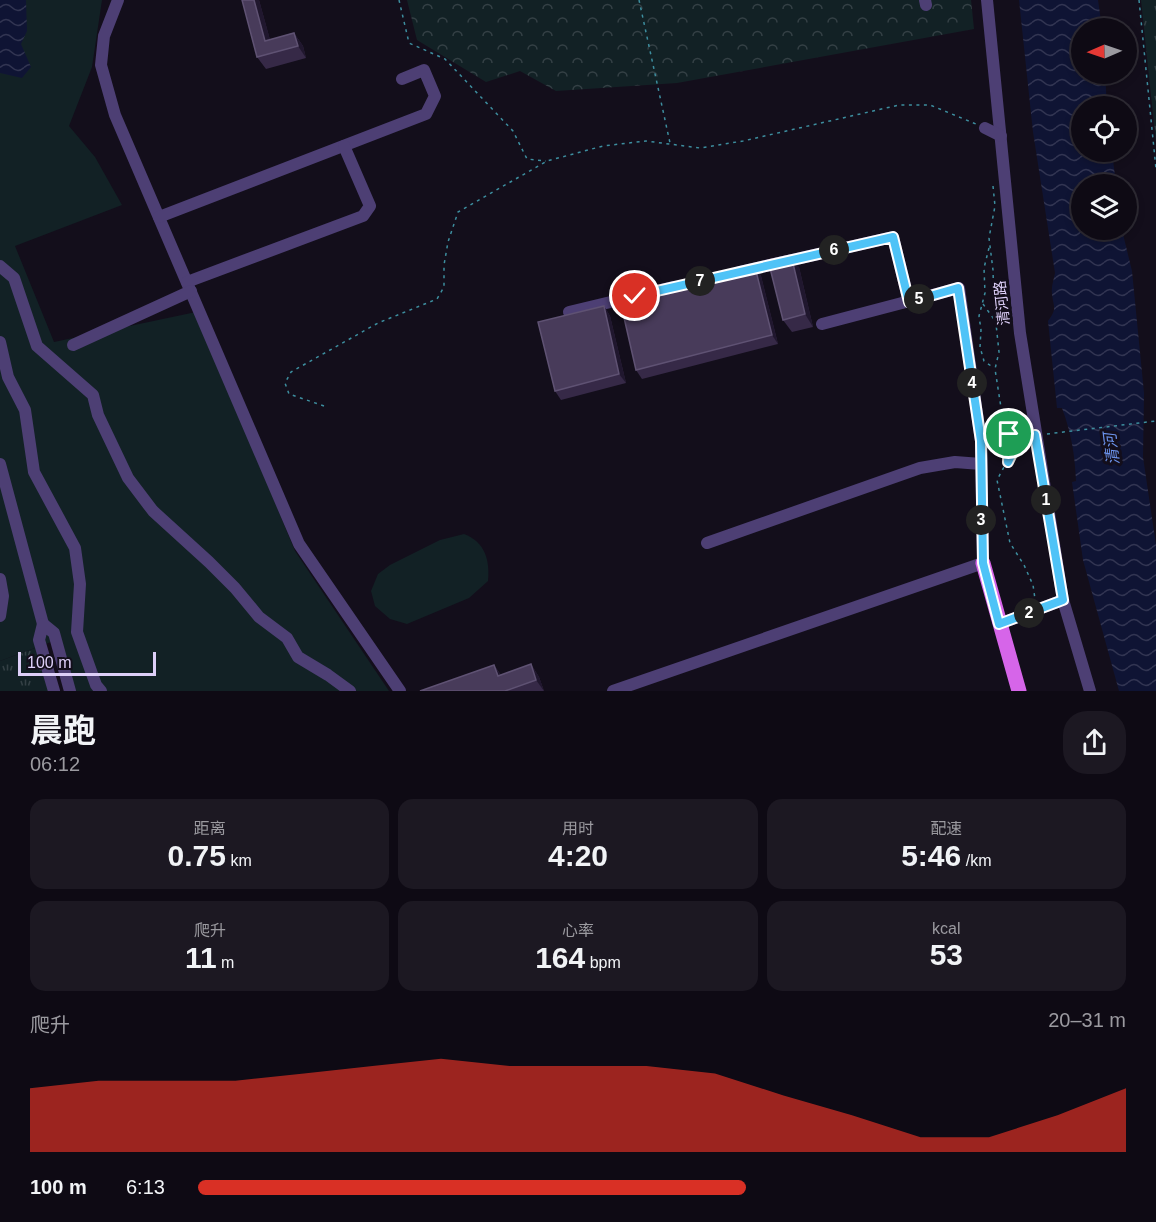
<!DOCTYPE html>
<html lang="zh">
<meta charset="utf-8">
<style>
:root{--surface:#0e0a14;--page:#1c1822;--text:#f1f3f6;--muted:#9b9aa0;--line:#2e2b34;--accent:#d93025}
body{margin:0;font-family:Arial,"Noto Sans SC",sans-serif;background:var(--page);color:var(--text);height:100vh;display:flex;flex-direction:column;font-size:22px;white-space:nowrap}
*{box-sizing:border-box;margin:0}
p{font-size:20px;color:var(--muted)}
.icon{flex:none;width:33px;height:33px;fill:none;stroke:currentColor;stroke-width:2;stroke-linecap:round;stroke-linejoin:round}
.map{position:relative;height:691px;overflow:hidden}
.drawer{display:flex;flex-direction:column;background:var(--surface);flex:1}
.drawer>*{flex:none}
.needle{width:39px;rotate:268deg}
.fabs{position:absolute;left:1071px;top:18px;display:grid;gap:12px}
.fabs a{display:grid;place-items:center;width:66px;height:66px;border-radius:50%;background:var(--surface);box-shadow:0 3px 9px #0003,0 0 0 2px var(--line);font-size:30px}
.scale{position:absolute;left:18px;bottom:15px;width:138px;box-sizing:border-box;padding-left:6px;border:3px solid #ddcff8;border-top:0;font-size:16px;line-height:21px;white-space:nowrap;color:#ddcff8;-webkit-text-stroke:4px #130e1b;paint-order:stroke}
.pin{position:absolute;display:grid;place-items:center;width:51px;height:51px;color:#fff;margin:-26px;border:3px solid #fff;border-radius:50%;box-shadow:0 2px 6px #0007}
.km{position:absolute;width:30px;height:30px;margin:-15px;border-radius:50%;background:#222;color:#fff;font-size:16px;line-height:30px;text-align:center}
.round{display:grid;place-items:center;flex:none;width:63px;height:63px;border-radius:24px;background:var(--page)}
.headline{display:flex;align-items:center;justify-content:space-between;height:102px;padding:0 30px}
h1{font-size:33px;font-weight:700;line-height:45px}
.figures{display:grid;grid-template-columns:repeat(3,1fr);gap:9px;height:102px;padding:6px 30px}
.figures div{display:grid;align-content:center;border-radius:15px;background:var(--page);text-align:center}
.figures b{font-size:30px;font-weight:700}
.figures small{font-size:16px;font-weight:400}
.figures p{font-size:16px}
.chart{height:168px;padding:12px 30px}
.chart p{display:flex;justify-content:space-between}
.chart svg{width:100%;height:108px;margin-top:6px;fill:var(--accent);opacity:.7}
ul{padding:0 30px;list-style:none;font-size:20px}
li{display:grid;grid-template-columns:96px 72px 1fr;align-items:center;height:45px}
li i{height:15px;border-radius:8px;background:var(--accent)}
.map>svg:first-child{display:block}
</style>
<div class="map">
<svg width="1156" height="691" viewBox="0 0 1156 691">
<defs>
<pattern id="forest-crowns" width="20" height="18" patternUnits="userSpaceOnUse" patternTransform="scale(1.5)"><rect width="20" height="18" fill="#122125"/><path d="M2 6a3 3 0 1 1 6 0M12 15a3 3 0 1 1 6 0" fill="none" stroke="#344045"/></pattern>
<pattern id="park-tufts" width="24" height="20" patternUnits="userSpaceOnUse" patternTransform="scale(1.5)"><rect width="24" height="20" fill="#122125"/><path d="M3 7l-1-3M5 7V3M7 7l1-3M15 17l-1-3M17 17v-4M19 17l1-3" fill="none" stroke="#344045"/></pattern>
<pattern id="water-waves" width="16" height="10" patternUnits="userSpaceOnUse" patternTransform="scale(1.5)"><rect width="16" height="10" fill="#0f1434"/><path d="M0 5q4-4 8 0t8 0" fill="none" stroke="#323552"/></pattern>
</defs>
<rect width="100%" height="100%" fill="#130e1b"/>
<!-- grass -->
<g fill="#122125">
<path d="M0,0h102l-10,67 -23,59 26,31 27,48 -107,41 39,96 142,-30 99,239 94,140h-315l-15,-52 -59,22z"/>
<path d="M464,534c21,8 26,26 24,47l-19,17 -62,26 -17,-5 -15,-13 -4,-15 7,-17 12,-9 50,-25z"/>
</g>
<!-- forest -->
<path fill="url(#forest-crowns)" d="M407,0h564l3,29 -297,54 -121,8 -36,-20 -34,11 -69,-42z"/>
<!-- park -->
<g fill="url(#park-tufts)">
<path d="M1141,0h15v143z"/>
<path d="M38,647l13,44h-51v-30z"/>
</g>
<!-- water -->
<g fill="url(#water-waves)">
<path d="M0,0h26l1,31 -6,13 10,23 -9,11 -22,-5z"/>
<path d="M1019,0h79l4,28h-20v46h23l2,32h-25v46h30l4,32h-34v46h40l10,41 12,122 -1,64 13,88v146h-37l-36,-131 -11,-78 4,-1c-1,-26 -5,-49 -14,-73h-5l-9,-87c10,-13 5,-14 4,-28 -1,-6 2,-14 3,-20l-22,-141z"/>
</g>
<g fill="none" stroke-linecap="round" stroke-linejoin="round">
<!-- path -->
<g stroke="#3d8e9f" stroke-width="1.5" stroke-dasharray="3 4.5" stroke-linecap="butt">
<path d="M399,0l10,43 36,16 68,72 14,28 19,2"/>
<path d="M639,0l31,143"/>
<path d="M1139,0l17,169"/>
<path d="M993,186l2,20 -6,32 4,32 1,35 5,47 -4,17 7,45 7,20 -1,27"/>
<path d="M989,248l-5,20 1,25 -6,23 2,14 -1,17 4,14 10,7"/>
<path d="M983,304l13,18"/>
<path d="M324,406l-35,-12 -4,-11 6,-11 87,-49 59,-24 7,-12v-22l4,-23 10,-30 89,-51 56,-15 43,-5 54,7 43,-7 156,-36h31l46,19"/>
<path d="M1047,434l109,-13"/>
<path d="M1024,437l-5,2 -22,41 13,63 14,22 9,20 2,14"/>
</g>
<!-- minor -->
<g stroke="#4d3f74" stroke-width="12">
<path d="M118,0l-14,36 -3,29 14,50 184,429 101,147"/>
<path d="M925,0l1,5"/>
<path d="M987,0l33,333 43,267"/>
<path d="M985,128l16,8"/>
<path d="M159,217l267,-103 9,-18 -11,-26 -22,9"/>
<path d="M0,266l14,12 23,68 56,49 5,20 30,63 25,33 56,51 26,26 24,29 28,21 11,19 30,18 22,16"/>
<path d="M739,272l154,-35 16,65"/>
<path d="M187,282l176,-66 7,-10 -26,-60"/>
<path d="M569,312l104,-25"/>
<path d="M0,342l8,35 17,33 9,62 41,76 5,36 -3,48 19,53 5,6"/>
<path d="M73,345l118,-54"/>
<path d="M0,464l43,160"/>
<path d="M707,543l213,-75 35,-6 26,2"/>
<path d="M0,579l3,17 -3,20"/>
<path d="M999,624l64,-24 27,91"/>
<path d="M54,691l-15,-51 4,-16 11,9 16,58"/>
<path d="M613,691l370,-128 -2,-122 -22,-153 -137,36"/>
</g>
<!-- major -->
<path stroke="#d665e9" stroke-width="15" d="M983,563l36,128"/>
</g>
<!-- wall -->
<g fill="#362947">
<path d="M242,0h17l11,40 24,-7 9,13 3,12 -40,11 -9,-12z"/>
<path d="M755,267l6,9 17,68 -136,35 -6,-9z"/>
<path d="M799,267l14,60 -21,5 -9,-12z"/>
<path d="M604,306l6,10 16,67 -65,17 -6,-9z"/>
<path d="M531,664l8,13 5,14h-124l74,-26 7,10z"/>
</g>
<!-- shaded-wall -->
<g fill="#20172e">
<path d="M254,0h5l15,54 -9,-13z"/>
<path d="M294,33l9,13 3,12 -8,-12z"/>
<path d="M791,255l8,12 14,60 -8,-13z"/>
<path d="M755,267l6,9 17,68 -6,-9z"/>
<path d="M604,306l6,10 16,67 -7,-9z"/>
<path d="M531,664l8,13 5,14 -8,-11z"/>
<path d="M494,665l8,12 -4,-1z"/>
</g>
<!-- building -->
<g fill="#483b5a" stroke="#5f5273" stroke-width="1.5">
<path d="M242,0h12l11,41 29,-8 4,13 -41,11z"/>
<path d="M791,255l14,59 -22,6 -15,-60z"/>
<path d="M755,267l17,68 -136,35 -16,-70z"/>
<path d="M604,306l15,68 -64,17 -17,-69z"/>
<path d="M531,664l5,16 -31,11h-85l74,-26 4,11z"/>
</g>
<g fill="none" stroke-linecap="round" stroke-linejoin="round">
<!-- route casing -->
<g stroke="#fff" stroke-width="12">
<path id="route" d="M635,296l258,-59 16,65 49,-14 23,153 2,122 16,61 64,-24 -28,-165 -16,4 -11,23 1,-28"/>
</g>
<!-- route -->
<use href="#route" stroke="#4fc3f7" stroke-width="8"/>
</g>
<g text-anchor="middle" stroke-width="6" stroke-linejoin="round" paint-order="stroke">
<!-- street labels -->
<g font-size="15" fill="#ddcff8" stroke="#130e1b">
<text transform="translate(1002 303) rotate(-96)" y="5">清河路</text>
</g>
<!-- water labels -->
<g font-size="16" font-style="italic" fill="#6b92ea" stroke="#130e1b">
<text transform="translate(1111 449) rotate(-97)" y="6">清河</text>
</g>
</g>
</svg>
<div class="fabs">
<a><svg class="needle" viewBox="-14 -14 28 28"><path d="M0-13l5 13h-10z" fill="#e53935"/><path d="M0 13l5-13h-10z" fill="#9b9aa0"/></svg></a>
<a><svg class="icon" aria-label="locate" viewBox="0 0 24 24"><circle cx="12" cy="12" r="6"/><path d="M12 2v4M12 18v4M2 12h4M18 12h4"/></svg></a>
<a><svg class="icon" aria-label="layers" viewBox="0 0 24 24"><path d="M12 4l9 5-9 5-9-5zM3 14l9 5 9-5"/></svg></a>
</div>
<div class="scale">100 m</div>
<div class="pin" style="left:1009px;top:434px;background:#1e9e55"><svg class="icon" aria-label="arrive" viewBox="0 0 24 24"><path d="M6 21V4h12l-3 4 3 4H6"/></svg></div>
<div class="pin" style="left:635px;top:296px;background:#d93025"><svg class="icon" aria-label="check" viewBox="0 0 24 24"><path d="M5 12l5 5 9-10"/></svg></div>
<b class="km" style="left:1046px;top:500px">1</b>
<b class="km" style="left:1029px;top:613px">2</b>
<b class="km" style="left:981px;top:520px">3</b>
<b class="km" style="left:972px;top:383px">4</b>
<b class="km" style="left:919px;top:299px">5</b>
<b class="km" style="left:834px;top:250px">6</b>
<b class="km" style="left:700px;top:281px">7</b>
</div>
<section class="drawer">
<div class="headline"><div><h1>晨跑</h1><p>06:12</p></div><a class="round"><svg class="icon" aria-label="share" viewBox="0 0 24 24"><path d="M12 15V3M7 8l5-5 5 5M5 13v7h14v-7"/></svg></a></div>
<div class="figures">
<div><p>距离</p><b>0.75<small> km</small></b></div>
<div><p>用时</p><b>4:20</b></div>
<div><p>配速</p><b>5:46<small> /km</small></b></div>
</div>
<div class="figures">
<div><p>爬升</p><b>11<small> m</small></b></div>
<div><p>心率</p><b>164<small> bpm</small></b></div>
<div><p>kcal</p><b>53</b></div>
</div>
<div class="chart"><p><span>爬升</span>20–31 m</p>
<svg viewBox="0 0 160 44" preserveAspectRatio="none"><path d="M0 44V18L10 15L20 15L30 15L40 12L50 9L60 6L70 9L80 9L90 9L100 12L110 21L120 29L130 38L140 38L150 29L160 18V44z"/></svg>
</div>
<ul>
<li><b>100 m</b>6:13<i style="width:59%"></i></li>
</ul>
</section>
